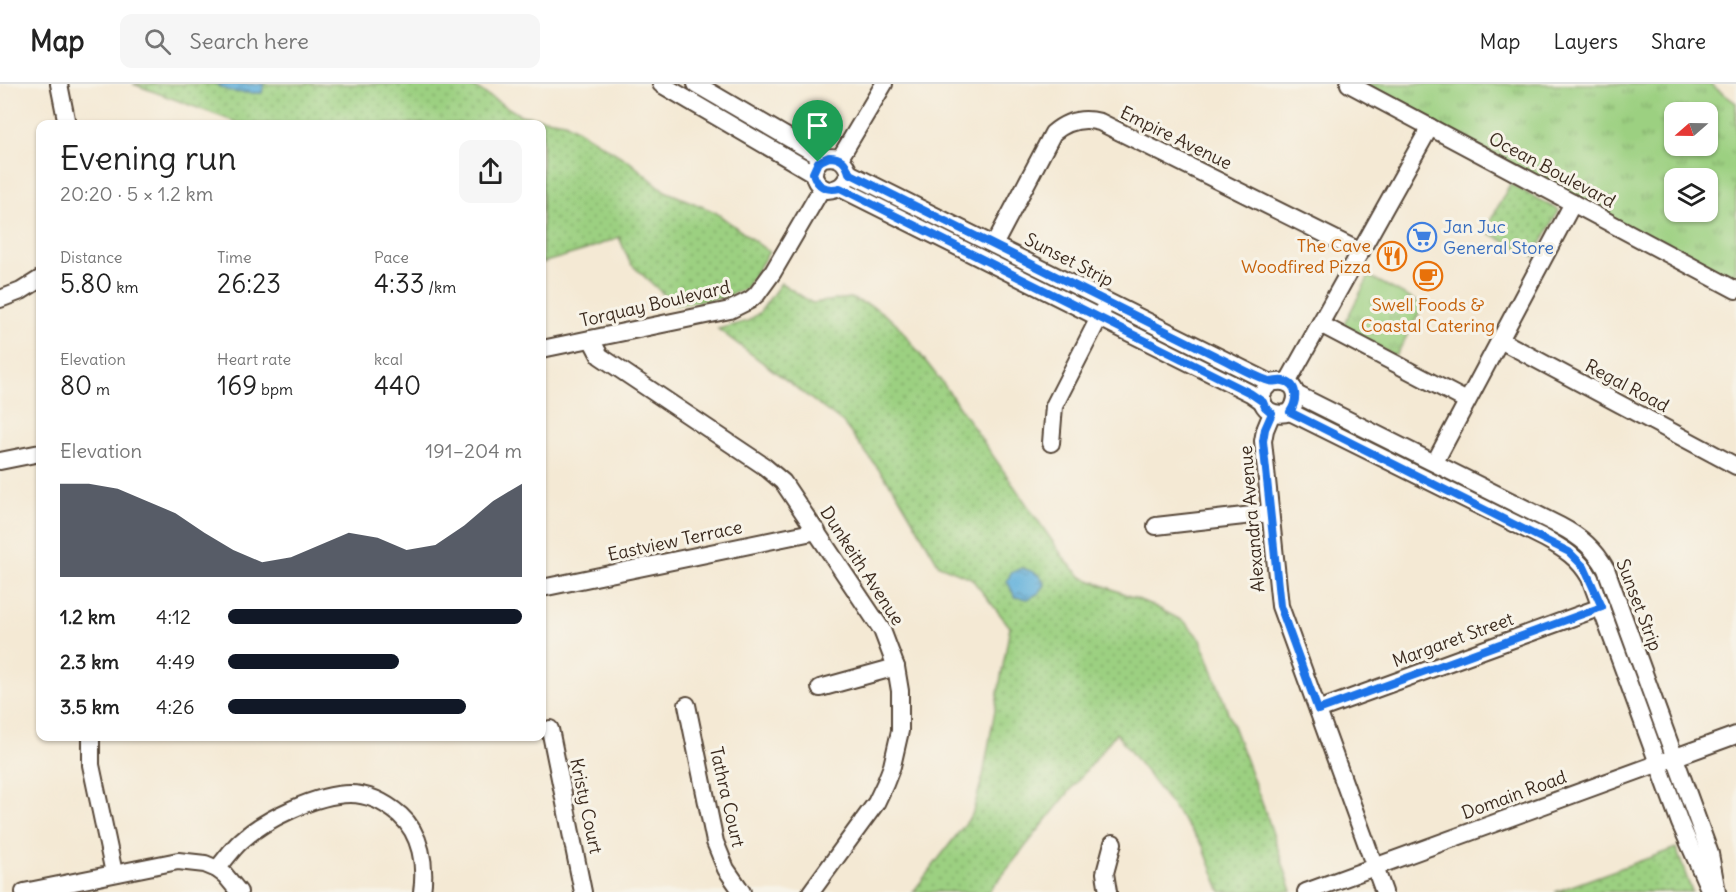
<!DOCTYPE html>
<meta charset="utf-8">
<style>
:root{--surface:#fff;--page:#f6f6f6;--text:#222;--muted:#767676;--line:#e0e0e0;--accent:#111827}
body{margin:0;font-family:Delius,sans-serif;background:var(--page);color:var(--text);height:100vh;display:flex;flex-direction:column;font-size:22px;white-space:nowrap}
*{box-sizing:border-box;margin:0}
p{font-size:20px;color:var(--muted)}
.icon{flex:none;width:33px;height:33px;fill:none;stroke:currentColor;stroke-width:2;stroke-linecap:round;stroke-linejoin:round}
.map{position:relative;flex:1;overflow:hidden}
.sheet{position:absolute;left:36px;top:36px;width:510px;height:621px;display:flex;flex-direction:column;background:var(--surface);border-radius:12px;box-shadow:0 2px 4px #0004}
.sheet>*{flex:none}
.needle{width:39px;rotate:250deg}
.buttons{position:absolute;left:1664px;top:18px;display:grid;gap:12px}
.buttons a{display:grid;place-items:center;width:54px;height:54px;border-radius:12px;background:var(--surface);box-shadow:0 2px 4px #0004;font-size:30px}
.pin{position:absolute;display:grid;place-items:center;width:51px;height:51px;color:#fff;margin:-62px -26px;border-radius:50% 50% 50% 0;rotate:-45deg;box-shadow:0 0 6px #0007}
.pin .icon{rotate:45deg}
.round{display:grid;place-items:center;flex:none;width:63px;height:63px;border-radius:12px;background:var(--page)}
.summary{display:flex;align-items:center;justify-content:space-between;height:102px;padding:0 24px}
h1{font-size:33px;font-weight:600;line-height:45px}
.metrics{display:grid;grid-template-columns:repeat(3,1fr);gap:9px;height:102px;padding:6px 24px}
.metrics div{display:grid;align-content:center}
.metrics b{font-size:26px;font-weight:600}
.metrics small{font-size:16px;font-weight:400}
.metrics p{font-size:16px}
.chart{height:168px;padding:12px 24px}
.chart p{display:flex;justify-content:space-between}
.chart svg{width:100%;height:108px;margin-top:6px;fill:var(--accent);opacity:.7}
ul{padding:0 24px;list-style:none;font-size:20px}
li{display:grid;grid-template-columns:96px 72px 1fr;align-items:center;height:45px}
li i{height:15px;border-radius:8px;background:var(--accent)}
header{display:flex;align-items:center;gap:36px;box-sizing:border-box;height:84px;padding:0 30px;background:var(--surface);border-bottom:2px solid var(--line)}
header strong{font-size:28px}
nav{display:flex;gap:33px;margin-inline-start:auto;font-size:21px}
.search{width:420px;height:54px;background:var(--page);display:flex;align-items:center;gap:15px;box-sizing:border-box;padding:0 21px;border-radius:12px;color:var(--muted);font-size:22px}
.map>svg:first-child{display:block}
</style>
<header>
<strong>Map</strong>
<div class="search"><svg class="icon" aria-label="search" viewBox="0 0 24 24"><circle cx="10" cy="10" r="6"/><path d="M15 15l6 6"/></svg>Search here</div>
<nav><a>Map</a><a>Layers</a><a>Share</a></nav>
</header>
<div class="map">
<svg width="1736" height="808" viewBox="0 0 1736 808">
<defs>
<pattern id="grass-tufts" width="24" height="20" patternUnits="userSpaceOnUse" patternTransform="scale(1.5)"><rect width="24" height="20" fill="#9cd081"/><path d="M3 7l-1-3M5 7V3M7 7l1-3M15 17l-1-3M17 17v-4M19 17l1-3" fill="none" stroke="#80a969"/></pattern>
<pattern id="park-dots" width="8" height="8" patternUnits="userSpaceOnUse" patternTransform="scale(1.5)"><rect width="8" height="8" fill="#9cd081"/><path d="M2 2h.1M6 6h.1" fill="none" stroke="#80a969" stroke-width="1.8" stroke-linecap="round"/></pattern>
<pattern id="water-ripples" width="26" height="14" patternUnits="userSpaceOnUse" patternTransform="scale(1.5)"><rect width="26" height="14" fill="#61b0db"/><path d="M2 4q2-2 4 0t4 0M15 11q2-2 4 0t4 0" fill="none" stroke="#518fb1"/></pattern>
</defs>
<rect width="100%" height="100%" fill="#f7f3e8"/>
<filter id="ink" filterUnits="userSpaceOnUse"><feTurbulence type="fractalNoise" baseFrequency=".0167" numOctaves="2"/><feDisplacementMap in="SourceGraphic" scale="12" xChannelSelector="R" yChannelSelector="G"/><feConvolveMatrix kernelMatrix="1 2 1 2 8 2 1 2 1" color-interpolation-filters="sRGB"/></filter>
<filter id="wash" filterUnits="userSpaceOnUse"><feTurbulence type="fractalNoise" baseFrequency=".008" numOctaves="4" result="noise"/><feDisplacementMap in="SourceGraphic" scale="24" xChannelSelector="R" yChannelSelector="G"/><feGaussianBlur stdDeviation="1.35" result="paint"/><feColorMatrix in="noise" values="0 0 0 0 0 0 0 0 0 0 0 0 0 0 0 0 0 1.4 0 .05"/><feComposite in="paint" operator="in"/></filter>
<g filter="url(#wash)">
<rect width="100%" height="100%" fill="#f4e9d4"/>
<!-- grass -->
<g fill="url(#grass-tufts)" stroke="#6c7d50" stroke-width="1.5" fill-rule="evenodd">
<path d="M1351,0h359l26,19v187zM1674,28h33v34h-33zM1674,94h33v34h-33z"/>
<path d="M1369,192l52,28 1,4 -26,48 -54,-28z"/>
</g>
<!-- park -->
<g fill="url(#park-dots)" stroke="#6c7d50" stroke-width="1.5">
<path d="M133,0h336l51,31 45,7 65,40 35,29 50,21 54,40 -24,37 -24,9 -46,7 -45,-42 -11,-26 -33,13 -44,13v-139h-301z"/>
<path d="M1510,100l49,26 -25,47 -49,-26z"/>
<path d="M781,199l31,20 38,-5 24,9 22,16 48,62 122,176 16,16 70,28 33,17 16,18 67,179 24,72 -71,1 -18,-46 -87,-113 -127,159h-76l59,-77 11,-39 27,-149 -39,-49 -32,-13 -42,-72 -54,-70 -125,-94 30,-8 12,-9z"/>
<path d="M1676,764l16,44h-137z"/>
</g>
<!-- water -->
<g fill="url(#water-ripples)" stroke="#4e6d7c" stroke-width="1.5">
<path d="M216,0h48l-2,9c-15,0 -35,1 -46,-9z"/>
<path d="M1022,484c10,3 20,6 23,17l-6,8 -11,6 -13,-2 -8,-16 4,-8z"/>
</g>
</g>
<g filter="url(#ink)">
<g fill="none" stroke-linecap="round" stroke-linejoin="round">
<!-- minor casing -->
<g stroke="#574739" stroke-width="20">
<g id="minor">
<path d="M59,0l8,40"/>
<path d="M661,0l152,89"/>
<path d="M696,0l127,74c14,-3 22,2 26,15 -4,12 -10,16 -22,17 -16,-7 -17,-22 -4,-32"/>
<path d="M1349,0l387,206"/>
<path d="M840,74l44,-74"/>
<path d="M849,89l422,210c22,-6 32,11 19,29 -23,8 -39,-14 -19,-29"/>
<path d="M840,104l410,205 13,9"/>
<path d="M994,161l59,-112c14,-12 29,-16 47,-11l261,130"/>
<path d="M0,215l21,-8 19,-12"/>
<path d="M1320,240l147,77"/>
<path d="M591,255l9,17 164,110 19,16 99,148 14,37 4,24v40l-8,35 -7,18 -9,19 -65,89"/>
<path d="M1500,256l236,126"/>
<path d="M542,265l188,-39 20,-10 7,-6 16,-22 49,-84"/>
<path d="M1287,299l143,-256"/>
<path d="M1296,310l264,132c21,11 35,23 46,43l104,285 7,38"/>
<path d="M1290,328l254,126c20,11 35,20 46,40l90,245 30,68"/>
<path d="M1272,329l-7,17 -2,11 17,165 104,286"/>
<path d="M1051,359l3,-37 49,-96"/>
<path d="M0,377l40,-8"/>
<path d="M1435,378l138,-259"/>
<path d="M1156,442l114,-13"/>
<path d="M542,504l275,-57"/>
<path d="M820,604l76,-21"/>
<path d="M687,621l28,137 11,27 16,23"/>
<path d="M1318,626l283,-103"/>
<path d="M550,645l33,163"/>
<path d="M91,652v29l23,108"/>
<path d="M217,785c8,-9 15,-20 24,-28 24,-22 76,-47 109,-47 19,0 36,9 50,21 21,19 26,50 22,77"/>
<path d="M24,808l154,-31 27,3 12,5 8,6 14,17"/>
<path d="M1108,808l-3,-19 8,-30"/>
<path d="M1306,808l430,-157"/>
</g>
</g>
<!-- minor -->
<use href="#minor" stroke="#fff" stroke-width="16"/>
</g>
</g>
<g fill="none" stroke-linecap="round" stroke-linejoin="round" filter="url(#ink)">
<!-- route casing -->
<g stroke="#fff" stroke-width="12">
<path id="route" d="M829,73c12,0 17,5 20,16l367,183c17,8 35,19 53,25 4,2 8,-1 14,0 16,3 14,20 7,31l279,140 15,15 18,40 -284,103 -38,-104 -17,-165 2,-12 7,-16 -7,-6 -2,-5 -13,-9 -410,-205c-14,3 -23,-1 -27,-15l5,-11z"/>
</g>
<!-- route -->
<use href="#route" stroke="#1a73e8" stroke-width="8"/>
</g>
<!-- icons -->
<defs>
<g id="supermarket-ring" transform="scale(1.5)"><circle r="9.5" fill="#f7f3e8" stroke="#3f7fe0" stroke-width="1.5"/><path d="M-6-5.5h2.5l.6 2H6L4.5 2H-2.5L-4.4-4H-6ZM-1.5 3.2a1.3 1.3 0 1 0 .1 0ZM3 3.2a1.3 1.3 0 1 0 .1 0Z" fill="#3f7fe0"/></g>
<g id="restaurant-ring" transform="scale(1.5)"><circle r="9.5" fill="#f7f3e8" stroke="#e8710a" stroke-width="1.5"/><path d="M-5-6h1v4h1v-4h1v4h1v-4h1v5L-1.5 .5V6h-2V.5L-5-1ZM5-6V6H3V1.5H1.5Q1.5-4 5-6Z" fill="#e8710a"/></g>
<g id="cafe-ring" transform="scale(1.5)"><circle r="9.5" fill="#f7f3e8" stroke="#e8710a" stroke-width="1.5"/><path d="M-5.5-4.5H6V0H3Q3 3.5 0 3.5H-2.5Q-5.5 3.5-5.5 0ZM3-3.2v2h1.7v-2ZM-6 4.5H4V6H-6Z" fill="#e8710a"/></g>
</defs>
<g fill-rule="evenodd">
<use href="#supermarket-ring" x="1422" y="153"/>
<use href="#restaurant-ring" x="1392" y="172"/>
<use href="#cafe-ring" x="1428" y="192"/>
</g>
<g text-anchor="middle" stroke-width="6" stroke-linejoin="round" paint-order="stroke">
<!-- street labels -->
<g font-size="18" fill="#3b2a1e" stroke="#f7f3e8">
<text transform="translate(1176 54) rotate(26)" y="6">Empire Avenue</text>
<text transform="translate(1552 86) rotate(28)" y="6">Ocean Boulevard</text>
<text transform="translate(1069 176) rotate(27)" y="6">Sunset Strip</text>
<text transform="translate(655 220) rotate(-13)" y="6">Torquay Boulevard</text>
<text transform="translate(1627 302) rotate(28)" y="6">Regal Road</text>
<text transform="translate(1252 435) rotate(-95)" y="6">Alexandra Avenue</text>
<text transform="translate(675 457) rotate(-12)" y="6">Eastview Terrace</text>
<text transform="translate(862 482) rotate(57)" y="6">Dunkeith Avenue</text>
<text transform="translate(1639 521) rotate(69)" y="6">Sunset Strip</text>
<text transform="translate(1453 556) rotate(-20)" y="6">Margaret Street</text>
<text transform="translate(1514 711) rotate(-20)" y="6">Domain Road</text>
<text transform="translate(727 713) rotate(77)" y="6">Tathra Court</text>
<text transform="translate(586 722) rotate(78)" y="6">Kristy Court</text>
</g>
<!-- shop labels -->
<g font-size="18" fill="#366cbe" stroke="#f7f3e8" text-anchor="start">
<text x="1443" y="149">Jan Juc<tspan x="1443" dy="21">General Store</tspan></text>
</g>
<!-- food labels -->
<g font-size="18" fill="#c56008" stroke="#f7f3e8" text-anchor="end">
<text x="1371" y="168">The Cave<tspan x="1371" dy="21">Woodfired Pizza</tspan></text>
<text x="1428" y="227" text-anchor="middle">Swell Foods &amp;<tspan x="1428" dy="21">Coastal Catering</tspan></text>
</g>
</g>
</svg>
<div class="buttons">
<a><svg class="needle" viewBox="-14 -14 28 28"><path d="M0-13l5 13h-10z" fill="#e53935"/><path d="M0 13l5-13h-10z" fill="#767676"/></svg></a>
<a><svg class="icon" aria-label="layers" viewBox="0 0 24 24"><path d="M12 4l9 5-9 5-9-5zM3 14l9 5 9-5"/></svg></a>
</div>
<div class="pin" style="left:818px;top:78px;background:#1e9e55"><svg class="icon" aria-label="arrive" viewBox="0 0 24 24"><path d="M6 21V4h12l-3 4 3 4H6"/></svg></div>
<section class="sheet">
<div class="summary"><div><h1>Evening run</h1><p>20:20 · 5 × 1.2 km</p></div><a class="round"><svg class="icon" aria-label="share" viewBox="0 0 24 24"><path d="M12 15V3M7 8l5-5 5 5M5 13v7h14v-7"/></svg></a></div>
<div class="metrics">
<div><p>Distance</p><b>5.80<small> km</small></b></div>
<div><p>Time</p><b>26:23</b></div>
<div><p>Pace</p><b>4:33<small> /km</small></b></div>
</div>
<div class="metrics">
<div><p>Elevation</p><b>80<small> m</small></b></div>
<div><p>Heart rate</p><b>169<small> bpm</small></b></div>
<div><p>kcal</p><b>440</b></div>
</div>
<div class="chart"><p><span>Elevation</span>191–204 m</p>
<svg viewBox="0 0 160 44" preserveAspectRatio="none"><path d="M0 44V6L10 6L20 8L30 13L40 18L50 26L60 33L70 38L80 36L90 31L100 26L110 28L120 33L130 31L140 23L150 13L160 6V44z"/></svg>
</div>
<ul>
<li><b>1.2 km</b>4:12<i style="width:100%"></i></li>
<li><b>2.3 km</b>4:49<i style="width:58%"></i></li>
<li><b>3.5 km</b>4:26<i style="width:81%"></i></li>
</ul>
</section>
</div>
